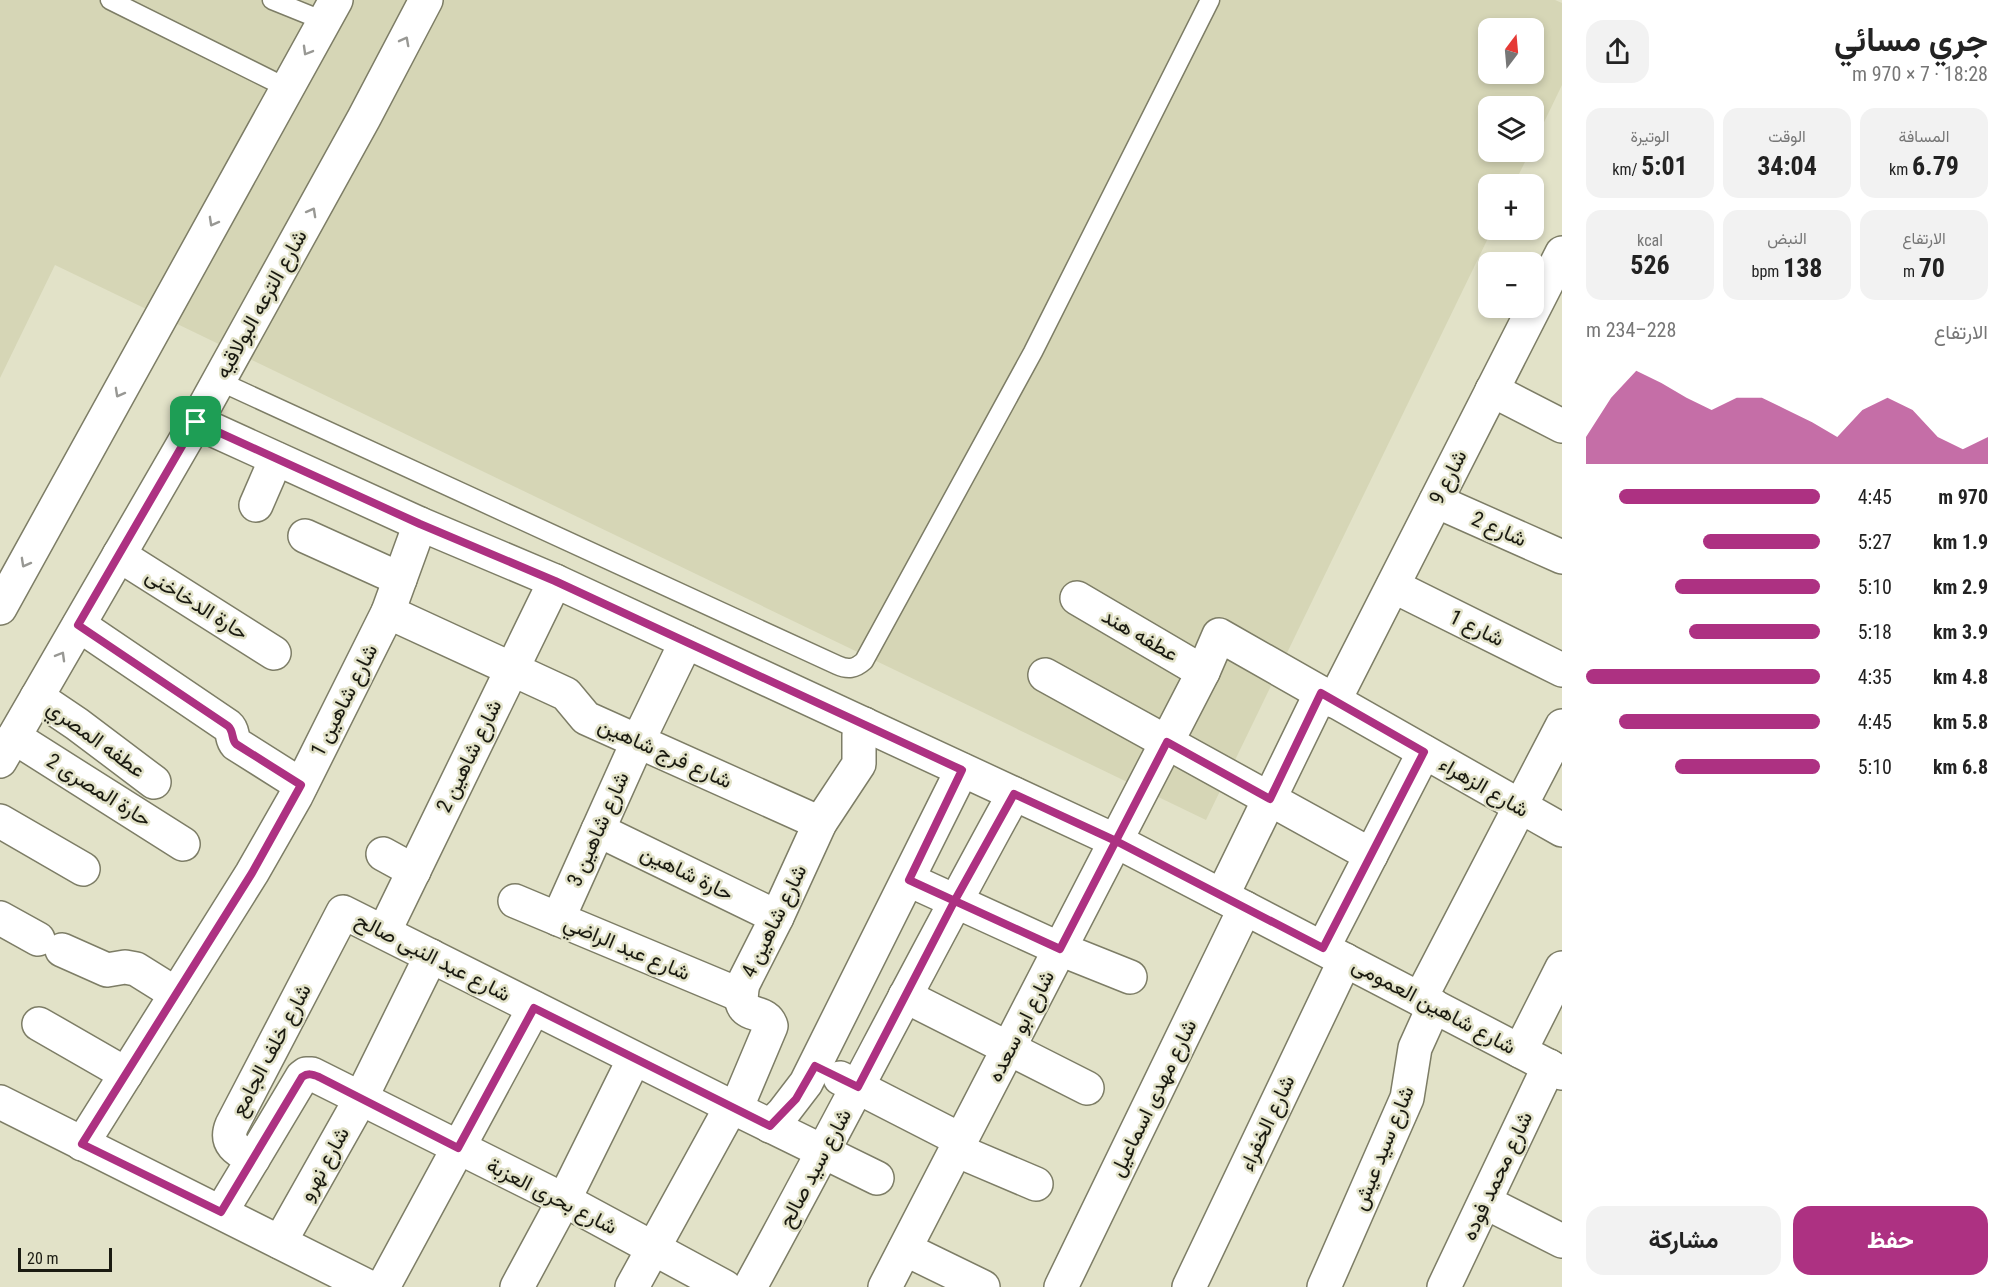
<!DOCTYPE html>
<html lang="ar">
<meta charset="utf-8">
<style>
:root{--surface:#fff;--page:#f2f2f2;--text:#222;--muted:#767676;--accent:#ad3182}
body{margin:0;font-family:"Roboto Condensed",Vazirmatn,sans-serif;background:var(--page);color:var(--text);direction:rtl;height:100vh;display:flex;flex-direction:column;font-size:22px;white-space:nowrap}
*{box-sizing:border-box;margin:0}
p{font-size:20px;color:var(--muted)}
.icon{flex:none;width:33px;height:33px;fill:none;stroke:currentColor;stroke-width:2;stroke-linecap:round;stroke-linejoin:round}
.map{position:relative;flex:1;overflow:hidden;direction:ltr}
.panel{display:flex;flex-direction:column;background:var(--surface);width:450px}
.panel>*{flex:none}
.needle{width:39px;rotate:16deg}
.tools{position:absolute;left:1478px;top:18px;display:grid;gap:12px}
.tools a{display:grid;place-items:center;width:66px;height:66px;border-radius:12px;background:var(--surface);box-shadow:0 3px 9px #0003;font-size:30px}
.scale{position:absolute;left:18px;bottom:15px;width:94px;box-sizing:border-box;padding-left:6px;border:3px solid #1a1a11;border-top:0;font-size:16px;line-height:21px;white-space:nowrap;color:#1a1a11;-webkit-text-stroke:4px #e2e2c8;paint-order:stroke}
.pin{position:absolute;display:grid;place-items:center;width:51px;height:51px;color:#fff;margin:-26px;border-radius:12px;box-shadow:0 3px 9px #0006}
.round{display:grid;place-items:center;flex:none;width:63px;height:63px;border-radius:18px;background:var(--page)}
.head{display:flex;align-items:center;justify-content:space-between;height:102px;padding:0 24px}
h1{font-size:33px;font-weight:700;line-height:45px}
.stats{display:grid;grid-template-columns:repeat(3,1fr);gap:9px;height:102px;padding:6px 24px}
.stats div{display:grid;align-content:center;border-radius:15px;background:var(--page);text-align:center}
.stats b{font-size:26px;font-weight:700}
.stats small{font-size:16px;font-weight:400}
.stats p{font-size:16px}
.chart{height:168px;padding:12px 24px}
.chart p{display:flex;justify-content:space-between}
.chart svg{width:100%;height:108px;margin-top:6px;fill:var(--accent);opacity:.7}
.button{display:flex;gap:12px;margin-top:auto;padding:12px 24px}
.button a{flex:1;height:69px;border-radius:18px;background:var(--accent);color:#fff;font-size:24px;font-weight:700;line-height:69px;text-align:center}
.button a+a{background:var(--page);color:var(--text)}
ul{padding:0 24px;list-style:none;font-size:20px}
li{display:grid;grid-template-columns:96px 72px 1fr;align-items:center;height:45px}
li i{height:15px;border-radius:8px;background:var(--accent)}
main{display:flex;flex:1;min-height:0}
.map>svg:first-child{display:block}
</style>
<main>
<section class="panel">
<div class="head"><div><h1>جري مسائي</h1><p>18:28 · 7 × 970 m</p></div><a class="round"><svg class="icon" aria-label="share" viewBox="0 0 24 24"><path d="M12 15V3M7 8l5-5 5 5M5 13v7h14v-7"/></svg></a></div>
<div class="stats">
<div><p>المسافة</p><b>6.79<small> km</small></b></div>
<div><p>الوقت</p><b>34:04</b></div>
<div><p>الوتيرة</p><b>5:01<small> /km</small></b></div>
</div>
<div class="stats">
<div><p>الارتفاع</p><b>70<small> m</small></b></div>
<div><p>النبض</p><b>138<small> bpm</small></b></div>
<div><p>kcal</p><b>526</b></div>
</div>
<div class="chart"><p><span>الارتفاع</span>228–234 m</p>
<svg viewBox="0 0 160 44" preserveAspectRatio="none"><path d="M0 44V33L10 17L20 6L30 11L40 17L50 22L60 17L70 17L80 22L90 27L100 33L110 22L120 17L130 22L140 33L150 38L160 33V44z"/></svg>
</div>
<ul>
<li><b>970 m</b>4:45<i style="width:86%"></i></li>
<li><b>1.9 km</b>5:27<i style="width:50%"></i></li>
<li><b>2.9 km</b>5:10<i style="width:62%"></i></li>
<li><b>3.9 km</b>5:18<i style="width:56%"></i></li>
<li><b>4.8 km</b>4:35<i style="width:100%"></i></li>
<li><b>5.8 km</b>4:45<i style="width:86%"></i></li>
<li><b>6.8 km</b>5:10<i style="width:62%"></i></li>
</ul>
<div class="button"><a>حفظ</a><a>مشاركة</a></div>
</section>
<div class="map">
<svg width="1562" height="1287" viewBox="0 0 1562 1287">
<rect width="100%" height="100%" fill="#e2e2c8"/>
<!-- built -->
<path fill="#d6d6b6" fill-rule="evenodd" d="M0,0h1555l7,3v82l-29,60v-39h-45v46h42l-16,32h-26v46h4l-286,590 -1151,-555 -55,113zM1488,28h45v46h-45z"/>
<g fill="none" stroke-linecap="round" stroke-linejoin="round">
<!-- service casing -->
<g stroke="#7d7d66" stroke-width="21">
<g id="service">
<path d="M110,0l177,88"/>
<path d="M272,0l52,21"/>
<path d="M219,381l618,284c11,5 18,4 27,-4l169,-309 177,-352"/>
</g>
</g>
<!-- minor casing -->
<g stroke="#7d7d66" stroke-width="36">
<g id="minor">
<path d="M1492,390l70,36"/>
<path d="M196,422l224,102 135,57 561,260 446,232"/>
<path d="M1436,501l126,56"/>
<path d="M256,505l20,-46"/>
<path d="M305,536l95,43"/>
<path d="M119,555l155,98"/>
<path d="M1393,586l169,84"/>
<path d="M1077,598l126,74"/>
<path d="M388,612l178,82 20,24 234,105"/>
<path d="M79,625l149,101c6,5 3,13 8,18l65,41"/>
<path d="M1045,675l326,180"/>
<path d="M37,697l40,27 77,58"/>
<path d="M1334,701l228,-448"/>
<path d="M14,737l169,107"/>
<path d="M0,821l83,48"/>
<path d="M598,830l179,87"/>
<path d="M383,854l31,17"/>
<path d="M909,880l151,69 70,28"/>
<path d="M1222,896l99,-203"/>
<path d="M515,901l225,94"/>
<path d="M0,918l38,21"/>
<path d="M558,919l80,-178 48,-99"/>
<path d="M384,932l171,-351"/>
<path d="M1323,948l101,-196"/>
<path d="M62,950l45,20 18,-3 11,2 40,25"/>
<path d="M905,996l182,92"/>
<path d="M1420,999l142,-273"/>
<path d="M39,1024l87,50"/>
<path d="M1520,1051l42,-83"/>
<path d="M840,1078l121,62"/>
<path d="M0,1102l369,185"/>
<path d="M736,1109l35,-83c-6,-21 -37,-2 -28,-42l34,-67 43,-94 39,-59v-29l5,-11"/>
<path d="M770,1126l13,-13 23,-30 156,-313"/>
<path d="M82,1144l170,-271 44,-77 92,-184 32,-88"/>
<path d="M956,1150l80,34"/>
<path d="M253,1159l49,-82 4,-3h6l252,126 161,87"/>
<path d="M1485,1202l77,39"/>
<path d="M221,1212l32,-53c-15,-8 -29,-15 -21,-34l111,-213 393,197 141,69"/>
<path d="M280,1242l80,-142 71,-144"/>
<path d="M905,1249l78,38"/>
<path d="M383,1287l151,-279"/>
<path d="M517,1287l47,-87 70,-141"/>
<path d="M632,1287l99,-180"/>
<path d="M750,1287c90,-164 174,-330 264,-493"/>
<path d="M885,1287l318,-615 16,-37 343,195"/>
<path d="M1061,1287l184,-379"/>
<path d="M1189,1287l156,-327"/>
<path d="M1324,1287l83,-189 8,-50 19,-42"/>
<path d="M1444,1287l105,-221"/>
</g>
</g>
<!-- tertiary casing -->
<g stroke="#7d7d66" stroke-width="36">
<g id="tertiary">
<path d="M0,608l336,-608"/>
<path d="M0,761l196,-339 168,-304 62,-118"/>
</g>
</g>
<!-- service -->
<use href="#service" stroke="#fff" stroke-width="18"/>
<!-- minor -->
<use href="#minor" stroke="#fff" stroke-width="33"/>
<!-- tertiary -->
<use href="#tertiary" stroke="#fff" stroke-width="33"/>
</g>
<!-- one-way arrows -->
<defs><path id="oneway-chevron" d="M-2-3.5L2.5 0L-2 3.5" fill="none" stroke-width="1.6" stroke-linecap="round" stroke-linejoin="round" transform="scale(1.5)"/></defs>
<g stroke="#989894">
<use href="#oneway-chevron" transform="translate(405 41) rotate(-62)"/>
<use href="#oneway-chevron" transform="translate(307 51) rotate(120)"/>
<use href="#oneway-chevron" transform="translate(312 212) rotate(-61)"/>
<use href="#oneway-chevron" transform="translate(213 222) rotate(119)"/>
<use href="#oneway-chevron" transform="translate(119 393) rotate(119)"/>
<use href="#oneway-chevron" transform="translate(25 563) rotate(119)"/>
<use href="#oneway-chevron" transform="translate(61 656) rotate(-60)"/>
</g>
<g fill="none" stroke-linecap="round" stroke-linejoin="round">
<!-- route casing -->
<g stroke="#fff" stroke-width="12">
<path id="route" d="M196,422l-118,203 150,101c6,5 3,13 8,18l65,41 -49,88 -170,271 139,68 81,-135c6,-4 10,-3 17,0l139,71 76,-140 236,118 26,-27 19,-33 43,21 97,-187 59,-106 102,47 207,107 101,-196 -103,-59 -51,106 -103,-57 -107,207 -151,-69 53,-110 -407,-189 -135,-57 -224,-102"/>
</g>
<!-- route -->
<use href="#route" stroke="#ad3182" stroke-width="8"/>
</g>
<g text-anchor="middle" stroke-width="5" stroke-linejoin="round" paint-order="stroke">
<!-- street labels -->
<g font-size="21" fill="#1a1a11" stroke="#e2e2c8">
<text transform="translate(261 304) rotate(-61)" y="7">شارع الترعه البولاقيه</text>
<text transform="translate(1448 477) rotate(-63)" y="7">شارع 9</text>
<text transform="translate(1499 529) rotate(24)" y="7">شارع 2</text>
<text transform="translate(197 604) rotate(32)" y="7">حارة الدخاخنى</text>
<text transform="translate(1477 628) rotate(26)" y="7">شارع 1</text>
<text transform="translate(1140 635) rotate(30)" y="7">عطفه هند</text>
<text transform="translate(344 700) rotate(-63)" y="7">شارع شاهين 1</text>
<text transform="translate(96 739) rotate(36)" y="7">عطفه المصري</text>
<text transform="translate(665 753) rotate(24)" y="7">شارع فرج شاهين</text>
<text transform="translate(469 756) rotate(-64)" y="7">شارع شاهين 2</text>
<text transform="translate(1484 787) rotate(30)" y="7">شارع الزهراء</text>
<text transform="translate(99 790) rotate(32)" y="7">حارة المصرى 2</text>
<text transform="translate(598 829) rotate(-66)" y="7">شارع شاهين 3</text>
<text transform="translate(687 873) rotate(26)" y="7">حارة شاهين</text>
<text transform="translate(774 921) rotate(-64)" y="7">شارع شاهين 4</text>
<text transform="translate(627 948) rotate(23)" y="7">شارع عبد الراضي</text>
<text transform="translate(433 957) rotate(27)" y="7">شارع عبد النبى صالح</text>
<text transform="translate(1434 1006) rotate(28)" y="7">شارع شاهين العمومى</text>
<text transform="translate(1021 1026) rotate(-63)" y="7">شارع ابو سعده</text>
<text transform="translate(271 1050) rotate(-62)" y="7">شارع خلف الجامع</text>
<text transform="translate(1153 1098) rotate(-64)" y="7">شارع مهدى اسماعيل</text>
<text transform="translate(1267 1123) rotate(-65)" y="7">شارع الخفراء</text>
<text transform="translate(1383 1148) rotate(-68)" y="7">شارع سيد عيش</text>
<text transform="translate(324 1164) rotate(-61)" y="7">شارع نهرو</text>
<text transform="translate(815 1168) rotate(-62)" y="7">شارع سيد صالح</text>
<text transform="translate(1497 1176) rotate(-65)" y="7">شارع محمد فوده</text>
<text transform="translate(552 1196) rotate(27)" y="7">شارع بحرى العزبة</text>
</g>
</g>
</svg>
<div class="tools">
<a><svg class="needle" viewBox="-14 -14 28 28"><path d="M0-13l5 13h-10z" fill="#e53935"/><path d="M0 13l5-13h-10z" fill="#767676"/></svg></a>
<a><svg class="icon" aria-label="layers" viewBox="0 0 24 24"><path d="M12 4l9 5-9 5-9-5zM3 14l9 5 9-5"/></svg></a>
<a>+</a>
<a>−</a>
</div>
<div class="scale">20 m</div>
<div class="pin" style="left:196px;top:422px;background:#1e9e55"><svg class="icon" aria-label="arrive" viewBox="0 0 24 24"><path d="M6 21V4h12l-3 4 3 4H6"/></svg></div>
</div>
</main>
